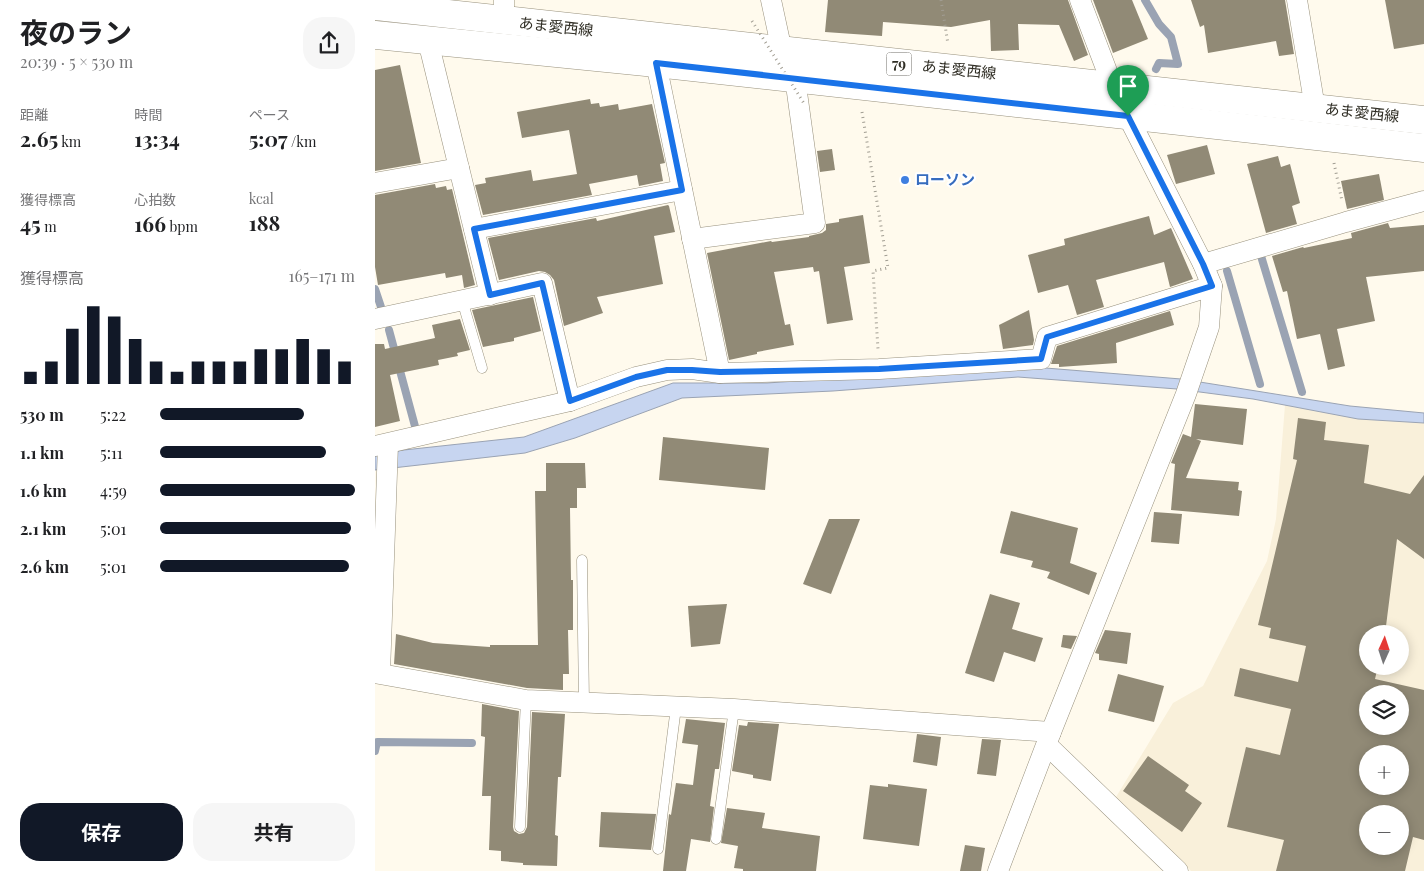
<!DOCTYPE html>
<html lang="ja">
<meta charset="utf-8">
<style>
:root{--surface:#fff;--page:#f6f6f6;--text:#202124;--muted:#757577;--accent:#111827}
body{margin:0;font-family:"Playfair Display","Noto Sans JP",serif;background:var(--page);color:var(--text);height:100vh;display:flex;flex-direction:column;font-size:19px;white-space:nowrap}
*{box-sizing:border-box;margin:0}
p{font-size:16px;color:var(--muted)}
.icon{flex:none;width:28px;height:28px;fill:none;stroke:currentColor;stroke-width:2;stroke-linecap:round;stroke-linejoin:round}
.map{position:relative;flex:1;overflow:hidden}
.side{display:flex;flex-direction:column;background:var(--surface);width:375px}
.side>*{flex:none}
.needle{width:32px;rotate:3deg}
.controls{position:absolute;left:984px;top:625px;display:grid;gap:10px}
.controls a{display:grid;place-items:center;width:50px;height:50px;border-radius:50%;background:var(--surface);box-shadow:0 2px 12px #0003;font-size:25px}
.pin{position:absolute;display:grid;place-items:center;width:42px;height:42px;color:#fff;margin:-51px -21px;border-radius:50% 50% 50% 0;rotate:-45deg;box-shadow:0 0 5px #0007}
.pin .icon{rotate:45deg}
.round{display:grid;place-items:center;flex:none;width:52px;height:52px;border-radius:20px;background:var(--page)}
.head{display:flex;align-items:center;justify-content:space-between;height:85px;padding:0 20px}
h1{font-size:28px;font-weight:700;line-height:38px}
.stats{display:grid;grid-template-columns:repeat(3,1fr);gap:8px;height:85px;padding:5px 20px}
.stats div{display:grid;align-content:center}
.stats b{font-size:21px;font-weight:700}
.stats small{font-size:14px;font-weight:400}
.stats p{font-size:14px}
.chart{height:140px;padding:10px 20px}
.chart p{display:flex;justify-content:space-between}
.chart svg{width:100%;height:90px;margin-top:5px;stroke:var(--accent);stroke-width:6}
.action{display:flex;gap:10px;margin-top:auto;padding:10px 20px}
.action a{flex:1;height:58px;border-radius:20px;background:var(--accent);color:#fff;font-size:20px;font-weight:700;line-height:58px;text-align:center}
.action a+a{background:var(--page);color:var(--text)}
ul{padding:0 20px;list-style:none;font-size:16px}
li{display:grid;grid-template-columns:80px 60px 1fr;align-items:center;height:38px}
li i{height:12px;border-radius:6px;background:var(--accent)}
main{display:flex;flex:1;min-height:0}
.map>svg:first-child{display:block}
</style>
<main>
<section class="side">
<div class="head"><div><h1>夜のラン</h1><p>20:39 · 5 × 530 m</p></div><a class="round"><svg class="icon" aria-label="share" viewBox="0 0 24 24"><path d="M12 15V3M7 8l5-5 5 5M5 13v7h14v-7"/></svg></a></div>
<div class="stats">
<div><p>距離</p><b>2.65<small> km</small></b></div>
<div><p>時間</p><b>13:34</b></div>
<div><p>ペース</p><b>5:07<small> /km</small></b></div>
</div>
<div class="stats">
<div><p>獲得標高</p><b>45<small> m</small></b></div>
<div><p>心拍数</p><b>166<small> bpm</small></b></div>
<div><p>kcal</p><b>188</b></div>
</div>
<div class="chart"><p><span>獲得標高</span>165–171 m</p>
<svg viewBox="0 0 160 44" preserveAspectRatio="none"><path d="M5 44V38M15 44V33M25 44V17M35 44V6M45 44V11M55 44V22M65 44V33M75 44V38M85 44V33M95 44V33M105 44V33M115 44V27M125 44V27M135 44V22M145 44V27M155 44V33"/></svg>
</div>
<ul>
<li><b>530 m</b>5:22<i style="width:74%"></i></li>
<li><b>1.1 km</b>5:11<i style="width:85%"></i></li>
<li><b>1.6 km</b>4:59<i style="width:100%"></i></li>
<li><b>2.1 km</b>5:01<i style="width:98%"></i></li>
<li><b>2.6 km</b>5:01<i style="width:97%"></i></li>
</ul>
<div class="action"><a>保存</a><a>共有</a></div>
</section>
<div class="map">
<svg width="1049" height="871" viewBox="0 0 1049 871">
<rect width="100%" height="100%" fill="#fffaed"/>
<!-- industrial -->
<path fill="#f9f0da" fill-rule="evenodd" d="M910,405l73,14 66,4v448h-233l-75,-74 57,-94 30,-17 64,-125 9,-42zM992,634h33v32h-33zM992,694h33v32h-33zM992,754h33v32h-33zM992,814h33v32h-33z"/>
<!-- water -->
<path fill="#c7d5f0" stroke="#9aa3b3" d="M646,366l160,13 169,27 74,7v10l-66,-4 -105,-20 -76,-10 -159,-12 -185,14 -151,7 -107,40 -50,15 -150,17v-15l29,-5 120,-13 149,-54h94z"/>
<g fill="none" stroke-linecap="round" stroke-linejoin="round">
<!-- stream -->
<g stroke="#9aa3b3" stroke-width="8">
<path d="M770,0l14,24 12,13 7,27 -19,-1 -3,6"/>
<path d="M886,256l41,136"/>
<path d="M852,271l33,113"/>
<path d="M0,289l6,18"/>
<path d="M14,330l27,100"/>
<path d="M0,751l2,-9 95,1"/>
</g>
</g>
<!-- building -->
<g fill="#918a76" fill-rule="evenodd">
<path d="M453,0h240l20,55 -14,6 -15,-36 -41,-1 1,26 -28,1 -1,-31 -39,7 -68,-5 -1,14 -57,-4z"/>
<path d="M718,0h39l16,39 -35,14z"/>
<path d="M816,0h94l9,54 -15,2 -3,-15 -68,12 -4,-28 -4,2z"/>
<path d="M1010,0h39v44l-30,5z"/>
<path d="M25,65l21,98 -46,8v-101z"/>
<path d="M215,99l1,5 8,-1 1,4 18,-3 1,6 33,-6 13,59 -5,1 3,17 -24,5 -2,-11 -48,9 3,11 -109,20 -8,-30 11,-2 -1,-5 46,-8 2,11 44,-7 -8,-44 -47,8 -5,-26z"/>
<path d="M832,145l8,29 -39,10 -9,-29z"/>
<path d="M457,149l3,21 -15,2 -3,-21z"/>
<path d="M903,156l3,11 9,-3 10,39 -8,3 5,18 -31,9 -19,-69z"/>
<path d="M1004,174l5,26 -37,9 -6,-28z"/>
<path d="M60,184l1,4 10,-2 1,4 5,-1 23,96 -11,3 -2,-13 -16,3 -1,-5 -67,12 -3,-18v-72z"/>
<path d="M293,205l1,1 6,26 -21,4 9,48 -66,13 6,16 -39,13 -10,-46 -4,-5 -5,-3 -6,-1 -40,9 -11,-42 108,-20 1,3z"/>
<path d="M488,215l7,48 -26,4 9,53 -26,4 -8,-53 -5,1 -1,-5 -39,5 11,53 5,-1 4,21 -37,7v2l-28,6 -22,-107 64,-12 1,1 37,-5v-1l13,-3 4,-3v-6l13,-2v-3z"/>
<path d="M774,216l5,19 17,-7 22,51 -23,8 -6,-25 -68,18 8,27 -27,8 -9,-30 -30,8 -10,-38 37,-10 -1,-6z"/>
<path d="M1013,223l2,5 34,-3v46l-58,6 9,44 -38,8 8,37 -17,4 -8,-36 -23,5 -10,-48 -4,1 -11,-36 31,-9 1,1 48,-10 -1,-5z"/>
<path d="M158,297l8,34 -27,7v3l-31,6 -11,-37z"/>
<path d="M654,310l5,30 -1,5 -30,4 -4,-24z"/>
<path d="M795,311l4,14 -58,18 1,20 -58,4v-3h-8l6,-18z"/>
<path d="M85,319l10,31 -13,3 1,3 -20,4 1,5 -49,10 10,46 -25,6v-83h9l1,5 50,-11 -3,-13z"/>
<path d="M820,404l52,5 -4,36 -47,-6 5,2 -15,37 53,4 -1,8 4,1 -3,25 -68,-6 4,-46 -4,-1 12,-29 8,3z"/>
<path d="M923,418l28,4 -2,18 45,5 -5,38 46,11 14,-19v84l-27,-20 -12,95h-18v32h11l-3,13 49,11v150l-11,-3 -8,34h-129l8,-31 -57,-13 19,-80 34,8 11,-46 -57,-13 6,-28 58,14 8,-36 -37,-8 2,-10 -13,-3 39,-165 -4,-1zM992,694h33v32h-33zM992,754h33v32h-33zM992,814h33v32h-33z"/>
<path d="M288,437l106,11 -4,42 -106,-10z"/>
<path d="M171,463h39l1,25h-9v20h-7l1,72h2v50h-5l1,44h-6v16l-36,-2 -133,-24 2,-30 37,9 57,4v-2h48l-3,-154h11z"/>
<path d="M636,511l67,17 -8,35 27,10 -8,22 -42,-17 3,-6 -19,-5 2,-6 -33,-8z"/>
<path d="M779,512l28,2 -3,30 -28,-2z"/>
<path d="M454,519h31l-29,75 -28,-10z"/>
<path d="M615,594l30,9 -8,26 31,9 -8,24 -31,-10 -10,30 -29,-9z"/>
<path d="M352,604l-7,40 -29,3 -3,-41z"/>
<path d="M730,630l26,3 -4,31 -28,-4v-6l-4,-1z"/>
<path d="M688,635l14,1 -6,13 -10,-2z"/>
<path d="M743,674l46,12 -10,36 -46,-11z"/>
<path d="M107,704l37,7 -6,116 1,4 5,3 5,-1 3,-6 5,-115 33,2 -4,63h-3l-3,58 3,1 -1,30 -34,-1v-2l-22,-2v-10l-12,-1 2,-54h-9l3,-59 -4,-1z"/>
<path d="M311,719l39,4 -6,46h-4l-5,37 4,1 -4,35 -19,-3 -5,32h-23l6,-57 2,1 5,-32 17,2 5,-40 -16,-2z"/>
<path d="M373,722l31,2 -8,57 -18,-3v-3l-21,-4 7,-46 8,1z"/>
<path d="M542,734l24,3 -4,29 -24,-4z"/>
<path d="M607,739l19,1 -5,36 -19,-2z"/>
<path d="M773,756l41,29 -4,6 17,12 -20,29 -59,-41z"/>
<path d="M513,784l39,5 -8,57 -56,-7 7,-54 18,2z"/>
<path d="M352,808l38,5 -3,15 58,8 -4,35h-73v-2l-9,-1 4,-22 -17,-3z"/>
<path d="M226,812l55,2 -5,36 -52,-3z"/>
<path d="M590,845l20,3 -4,23h-21z"/>
</g>
<g fill="none" stroke-linecap="round" stroke-linejoin="round">
<!-- service casing -->
<g stroke="#98917d" stroke-width="11">
<g id="service">
<path d="M87,300l20,68"/>
<path d="M207,560l2,143"/>
<path d="M145,827l6,-127"/>
<path d="M341,839l18,-130"/>
<path d="M283,849l18,-142"/>
</g>
</g>
<!-- minor casing -->
<g stroke="#98917d" stroke-width="21">
<g id="minor">
<path d="M129,0v21"/>
<path d="M396,0l11,51"/>
<path d="M922,0l18,108"/>
<path d="M53,41l62,254"/>
<path d="M0,183l84,-15"/>
<path d="M99,229l208,-39"/>
<path d="M317,239l123,-16 -20,-145"/>
<path d="M828,264l143,-42 78,-21"/>
<path d="M0,319l167,-36 28,118"/>
<path d="M345,373l159,-4 162,-10 6,-22 165,-51"/>
<path d="M0,446l195,-45 66,-24 31,-7 25,-1 28,4 -64,-310"/>
<path d="M0,673l151,27 208,9 317,23"/>
<path d="M5,673l8,-229"/>
<path d="M672,745l131,126"/>
<path d="M623,871l53,-139 135,-338 23,-67 3,-41 -9,-22 -90,-177 -33,-87"/>
</g>
</g>
<!-- primary casing -->
<g stroke="#98917d" stroke-width="29">
<g id="primary">
<path d="M0,6l1049,114"/>
<path d="M0,35l281,28 768,85"/>
</g>
</g>
<!-- path -->
<g stroke="#a19d92" stroke-width="3" stroke-dasharray="1 4" stroke-linecap="butt">
<path d="M566,0l7,44"/>
<path d="M487,112l26,156 -15,3 5,78"/>
<path d="M959,163l8,38"/>
</g>
<!-- service -->
<use href="#service" stroke="#fff" stroke-width="10"/>
<!-- minor -->
<use href="#minor" stroke="#fff" stroke-width="20"/>
<!-- primary -->
<use href="#primary" stroke="#fff" stroke-width="28"/>
<!-- path-bridge -->
<path stroke="#a19d92" stroke-width="3" stroke-dasharray="1 4" stroke-linecap="butt" d="M377,21l53,84"/>
</g>
<g fill="none" stroke-linecap="round" stroke-linejoin="round">
<!-- route casing -->
<g stroke="#fff" stroke-width="10">
<path id="route" d="M281,63l472,53 75,148 9,22 -165,51 -6,22 -162,10 -159,3 -28,-2h-25l-31,7 -66,24 -28,-118 -52,12 -16,-66 208,-39z"/>
</g>
<!-- route -->
<use href="#route" stroke="#1a73e8" stroke-width="6"/>
</g>
<!-- markers -->
<circle fill="#3f7fe0" stroke="#fff" stroke-width="2" cx="530" cy="180" r="5"/>
<g text-anchor="middle" stroke-width="4" stroke-linejoin="round" paint-order="stroke">
<!-- shield labels -->
<rect fill="#fff" stroke="#6e6d66" stroke-width="1" x="511.5" y="52.5" width="25" height="23" rx="4"/>
<g font-size="14" font-weight="bold" fill="#302e25">
<text x="524" y="69">79</text>
</g>
<!-- street labels -->
<g font-size="15" fill="#302e25" stroke="#fff">
<text transform="translate(181 27) rotate(6)" y="5">あま愛西線</text>
<text transform="translate(584 70) rotate(6)" y="5">あま愛西線</text>
<text transform="translate(987 113) rotate(6)" y="5">あま愛西線</text>
</g>
<!-- shop labels -->
<g font-size="15" font-weight="bold" fill="#366cbe" stroke="#fff" text-anchor="start">
<text x="540" y="185">ローソン</text>
</g>
</g>
</svg>
<div class="controls">
<a><svg class="needle" viewBox="-14 -14 28 28"><path d="M0-13l5 13h-10z" fill="#e53935"/><path d="M0 13l5-13h-10z" fill="#757577"/></svg></a>
<a><svg class="icon" aria-label="layers" viewBox="0 0 24 24"><path d="M12 4l9 5-9 5-9-5zM3 14l9 5 9-5"/></svg></a>
<a>+</a>
<a>−</a>
</div>
<div class="pin" style="left:753px;top:116px;background:#1e9e55"><svg class="icon" aria-label="arrive" viewBox="0 0 24 24"><path d="M6 21V4h12l-3 4 3 4H6"/></svg></div>
</div>
</main>
